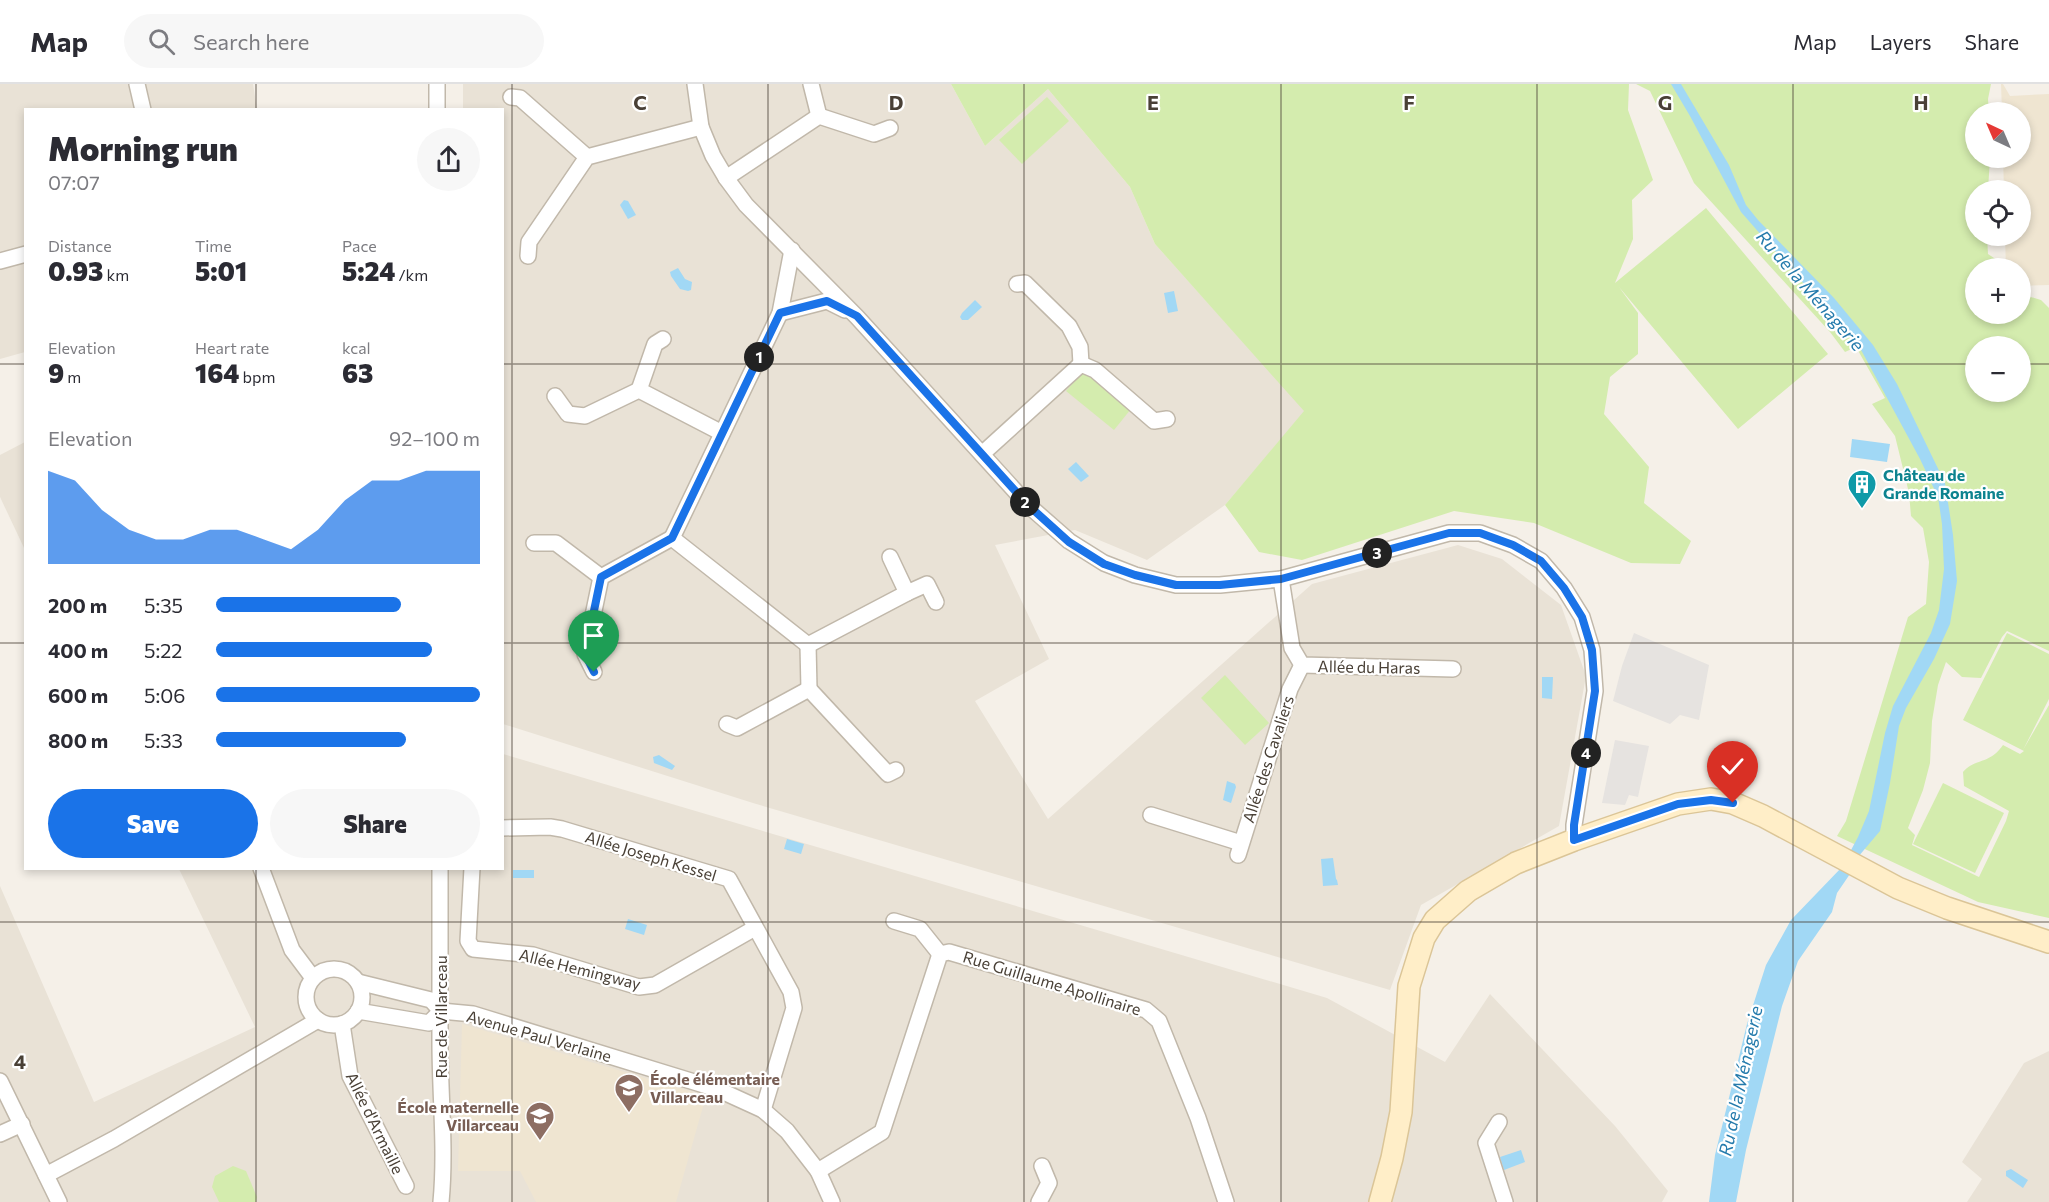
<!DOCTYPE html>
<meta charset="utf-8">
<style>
:root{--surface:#fff;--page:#f7f7f7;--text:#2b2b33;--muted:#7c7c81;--line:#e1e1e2;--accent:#1a73e8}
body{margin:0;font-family:Commissioner,sans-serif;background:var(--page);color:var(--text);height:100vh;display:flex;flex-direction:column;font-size:22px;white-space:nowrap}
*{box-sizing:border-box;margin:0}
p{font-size:20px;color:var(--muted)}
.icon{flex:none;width:33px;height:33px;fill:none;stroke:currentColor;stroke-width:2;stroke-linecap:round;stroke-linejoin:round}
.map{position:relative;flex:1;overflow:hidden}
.panel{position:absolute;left:24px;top:24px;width:480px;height:762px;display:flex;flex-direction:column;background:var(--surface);border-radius:0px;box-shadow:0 3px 9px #0003}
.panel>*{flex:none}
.needle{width:39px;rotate:316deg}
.controls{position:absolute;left:1965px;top:18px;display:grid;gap:12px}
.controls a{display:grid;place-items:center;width:66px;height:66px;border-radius:50%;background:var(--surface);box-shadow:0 3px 9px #0003;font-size:30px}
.pin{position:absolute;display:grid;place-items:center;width:51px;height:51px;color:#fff;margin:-62px -26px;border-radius:50% 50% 50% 0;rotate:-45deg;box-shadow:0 0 6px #0007}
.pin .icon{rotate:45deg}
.km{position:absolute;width:30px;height:30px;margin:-15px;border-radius:50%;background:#222;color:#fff;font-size:16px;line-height:30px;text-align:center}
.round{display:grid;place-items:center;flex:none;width:63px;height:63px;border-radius:32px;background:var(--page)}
.overview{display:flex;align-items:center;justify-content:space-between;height:102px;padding:0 24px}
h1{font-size:33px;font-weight:800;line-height:45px}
.stats{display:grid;grid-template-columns:repeat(3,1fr);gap:9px;height:102px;padding:6px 24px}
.stats div{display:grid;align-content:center}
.stats b{font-size:26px;font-weight:800}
.stats small{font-size:16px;font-weight:400}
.stats p{font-size:16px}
.chart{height:168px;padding:12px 24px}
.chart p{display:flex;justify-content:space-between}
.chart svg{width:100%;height:108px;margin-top:6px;fill:var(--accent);opacity:.7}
.primary-button{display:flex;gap:12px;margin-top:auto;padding:12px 24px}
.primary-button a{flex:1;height:69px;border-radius:36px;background:var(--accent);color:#fff;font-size:24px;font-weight:800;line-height:69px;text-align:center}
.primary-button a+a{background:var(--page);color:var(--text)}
ul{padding:0 24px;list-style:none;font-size:20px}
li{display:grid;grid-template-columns:96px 72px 1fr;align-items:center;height:45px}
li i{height:15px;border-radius:8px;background:var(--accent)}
header{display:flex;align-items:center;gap:36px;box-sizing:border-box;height:84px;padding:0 30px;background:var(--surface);border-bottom:2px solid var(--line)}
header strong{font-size:28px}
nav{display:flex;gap:33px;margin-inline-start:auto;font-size:21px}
.search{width:420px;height:54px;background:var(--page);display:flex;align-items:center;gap:15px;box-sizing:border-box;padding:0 21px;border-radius:33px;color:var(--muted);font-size:22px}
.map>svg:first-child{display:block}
</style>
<header>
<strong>Map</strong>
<div class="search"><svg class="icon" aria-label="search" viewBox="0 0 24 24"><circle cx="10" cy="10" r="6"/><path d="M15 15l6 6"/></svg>Search here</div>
<nav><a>Map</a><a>Layers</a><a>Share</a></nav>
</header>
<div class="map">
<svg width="2049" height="1118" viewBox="0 0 2049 1118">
<rect width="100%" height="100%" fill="#f5f0e8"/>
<!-- residential -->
<g fill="#e9e2d6">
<path d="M0,0h253l4,25 -231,1 -1,242 -25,7z"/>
<path d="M463,0h488l34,62 63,-57 82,98 25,57 150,167 -80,94 -78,55 -72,-30 -80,15 54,114 -74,42 73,118 264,-235 146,-39 44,14 59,46 25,71 -27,150 -138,79 -31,85 -637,-187 -250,-79 -1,-614h-39z"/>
<path d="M25,358v108l-25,-53v-42z"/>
<path d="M503,670l824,244 118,64 45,-68 125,132 53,65 -6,11h-1662v-316l94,216 161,-75 -76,-158 323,-1z"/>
<path d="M2049,967v151h-82l15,-23 -20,-17 62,-99z"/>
</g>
<!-- education -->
<g fill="#efe5d1">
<path d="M2001,0h2l7,12 39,-2v191l-28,1 -1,-18h-14l-1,-32h15v-46h-16l-1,-32h17v-46h-18z"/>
<path d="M462,940l244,72 -30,106h-140l-16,-31h-62z"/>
</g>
<!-- green -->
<g fill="#d4ecae" fill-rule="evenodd">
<path d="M951,0h678l-1,26 25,70 -21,20 1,39 -18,44 91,-75 122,146 -90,75 -119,-142 19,26v41l-28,23 -6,37 45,53 -5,36 47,38 -11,23 -49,-1 -97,-40 -80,-12 -152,49 -43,-8 -34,-47 79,-94 -149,-167 -25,-57 -82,-98 -63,57z"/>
<path d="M1636,0h355l-3,15 1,13h-13v46h14l-2,32h-12v46h11l1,18 18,12v2h-30v46h44l1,-20 20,6 8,8v343l-42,-20 -5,6 -21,41 -19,-1 -16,-15 -8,23 -6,36 -2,42 -7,27 -15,38 7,7 -3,10 67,32 27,-56 3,-10 -45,-25 -1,-14c12,-14 26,-7 40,-27l17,9 4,-3 -61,-31 44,-87 42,21v45l-26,51 26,-45v213l-71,-16 -141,-66 9,-15 62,-204 18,-13 3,-42 -6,-34 -12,-12 -2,-23 -14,-57 -23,-32 13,-6 -29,-51 -11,5 -15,-20 -136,-149 -44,-92zM1976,262h44v46h-44z"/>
<path d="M1047,13l22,24 -47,43 -23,-24z"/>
<path d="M1084,286l47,39 -17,21 -48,-39z"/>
<path d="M1225,591l44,48 -24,22 -44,-47z"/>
<path d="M1943,699l61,30 -29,60 -62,-29z"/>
<path d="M233,1082l13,5 11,26 -1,5h-37l-7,-15 3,-11z"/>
</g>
<!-- parking -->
<g fill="#e6e3e0">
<path d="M1634,549l75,32 -10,55 -19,-5 -10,9 -57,-23 9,-35z"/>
<path d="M1615,656l34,6 -11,51 -9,-2 -4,10 -23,-2z"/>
</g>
<!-- water -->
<g fill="#a1d8f5">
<path d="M1671,0h10l48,81 17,40 12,15 76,78 39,47 24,39 48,99 8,52 4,46 -7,43 -16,35 -28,49 -7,18 -9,57 -10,48 -22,26 -6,14 -15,22 -5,19 -34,49 -16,45 -36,144 -10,52h-27l6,-47 32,-131 19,-59 25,-45 51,-53 16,-30 11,-26 16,-78 8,-27 38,-73 8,-23 5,-41 -2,-45 -4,-27 -18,-38 -60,-111 -119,-136 -51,-96z"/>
<path d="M624,116l4,1 8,14 -8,4 -8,-14z"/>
<path d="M678,184l7,11 7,3 -1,8 -3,1 -8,-2 -9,-13 -1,-4z"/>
<path d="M1174,207l4,20 -10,2 -4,-20z"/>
<path d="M975,216l7,7 -14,13h-6l-2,-3 2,-4z"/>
<path d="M1852,355l38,5 -3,18 -37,-5z"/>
<path d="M1076,378l13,14 -8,6 -13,-13z"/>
<path d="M1542,593h11l-1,22 -10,-1z"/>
<path d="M659,671l16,11 -3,4 -18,-7 -1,-6z"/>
<path d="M1227,697l8,3 1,3 -5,16 -8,-3z"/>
<path d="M787,755l17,5 -3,10 -17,-5z"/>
<path d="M1333,774l3,21 1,1 1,5 -15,1 -2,-27z"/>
<rect x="513" y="786" width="21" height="8"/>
<path d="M628,835l19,6 -3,10 -19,-6z"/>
<path d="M1521,1066l4,12 -21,8 -4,-13z"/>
<path d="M2011,1085l17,11 -5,8 -17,-12v-5z"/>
</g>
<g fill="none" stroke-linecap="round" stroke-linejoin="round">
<!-- street casing -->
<g stroke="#c1b8aa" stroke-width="18">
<g id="street">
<path d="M137,0l6,26"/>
<path d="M437,0v26"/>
<path d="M695,0l6,43 12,29 13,22 20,27 111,112 171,188 41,36 35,22 31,12 41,10h44l61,-6 168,-46h31l33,12 28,16 23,27 18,29 10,33 3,41 -21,134v15"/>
<path d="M811,0l8,32"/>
<path d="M511,13l9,1 67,59"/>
<path d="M726,94l93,-62 55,18 16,-6"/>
<path d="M792,166l-12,63 -108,225 136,107 99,-52"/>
<path d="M528,172l1,-14 58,-85 114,-30"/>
<path d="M0,177l26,-7"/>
<path d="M1017,200l8,-1 44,43 11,21 1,17"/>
<path d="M780,229l47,-12 18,9"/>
<path d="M639,306l16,-46 8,-5"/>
<path d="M555,312l13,18 17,2 54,-26 83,43"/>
<path d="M982,370l99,-90 14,6 59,51 13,-2"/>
<path d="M534,459h22l45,34"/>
<path d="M890,473l17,36 20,-9 9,18"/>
<path d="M1281,495l11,69 10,17 151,4"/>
<path d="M808,561l1,44"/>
<path d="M594,588l-9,-18 16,-77 71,-39"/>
<path d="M809,605l79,85 8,-4"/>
<path d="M727,640l10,4 72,-39"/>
<path d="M1151,731l90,28"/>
<path d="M502,744l48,-1 12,2 167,50 62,113 3,16 -31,102"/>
<path d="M1238,771l52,-166 12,-24"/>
<path d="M261,784l31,82 21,28"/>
<path d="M440,784c0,58 0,116 0,174 0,54 6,107 1,160"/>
<path d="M472,784l-4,73 5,8 60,6 106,32 16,-2 100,-57"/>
<path d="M894,837l26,8 20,25"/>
<circle cx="334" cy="913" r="28"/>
<path d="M358,898l73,18 10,11"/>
<path d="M358,927l71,12 12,-12"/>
<path d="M441,927l32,3 244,75 46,21 24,21 31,40 14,31"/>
<path d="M342,940l8,52 56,110"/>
<path d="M0,997l59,121"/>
<path d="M1499,1038l-13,21 19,59"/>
<path d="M0,1050l22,-10"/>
<path d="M818,1087l64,-39 58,-178 9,-2 197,58 13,11 39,97 28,84"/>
<path d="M46,1091l68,-36 204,-119"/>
<path d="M1039,1118l10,-19 -7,-17"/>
</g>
</g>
<!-- secondary casing -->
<g stroke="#dbc597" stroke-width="24">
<path id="secondary" d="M1380,1118l12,-44 9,-46 8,-126 15,-48 11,-18 33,-29 48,-28 58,-23 104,-36 33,-5 22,4 30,13 135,72 49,20 102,34"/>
</g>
<!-- street -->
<use href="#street" stroke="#fff" stroke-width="15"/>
<!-- secondary -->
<use href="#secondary" stroke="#ffeec8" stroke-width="21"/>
</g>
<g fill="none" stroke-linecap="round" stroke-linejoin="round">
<!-- route casing -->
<g stroke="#fff" stroke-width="12">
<path id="route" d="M594,588l-9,-18 16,-77 71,-39 108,-225 47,-12 30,15 171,189 41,37 35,22 31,11 41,10h44l61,-6 168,-46h31l33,12 28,16 23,27 18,29 10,33 3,41 -21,134v15l104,-36 33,-4 22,3"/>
</g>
<!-- route -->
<use href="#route" stroke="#1a73e8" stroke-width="8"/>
</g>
<!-- grid -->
<path fill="none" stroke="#494036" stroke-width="1.5" stroke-opacity="0.55" d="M256,0v26M512,0v1118M768,0v1118M1024,0v1118M1281,0v1118M1537,0v1118M1793,0v1118M0,280h26M502,280h1474M2020,280h29M0,559h26M502,559h1547M256,784v334M0,838h2049"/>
<!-- icons -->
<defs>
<g id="building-pin" transform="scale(1.5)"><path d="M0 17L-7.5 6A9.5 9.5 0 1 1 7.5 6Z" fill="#0f9aa8" stroke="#fff"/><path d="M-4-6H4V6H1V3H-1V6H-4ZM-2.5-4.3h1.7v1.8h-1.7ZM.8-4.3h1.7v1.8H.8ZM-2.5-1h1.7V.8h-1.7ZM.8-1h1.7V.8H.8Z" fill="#fff"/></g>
<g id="school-pin" transform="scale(1.5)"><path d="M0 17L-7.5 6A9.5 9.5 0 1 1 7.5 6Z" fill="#8d6e63" stroke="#fff"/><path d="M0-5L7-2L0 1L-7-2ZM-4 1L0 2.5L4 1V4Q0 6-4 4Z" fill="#fff"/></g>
</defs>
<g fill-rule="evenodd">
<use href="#building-pin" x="1862" y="400"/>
<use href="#school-pin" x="629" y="1004"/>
<use href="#school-pin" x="540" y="1032"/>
</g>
<g text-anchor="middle" stroke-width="4.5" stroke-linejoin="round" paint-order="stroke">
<!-- culture labels -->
<g font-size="16" font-weight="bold" fill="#0d838f" stroke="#fff" text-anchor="start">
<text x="1883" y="397">Château de<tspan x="1883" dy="18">Grande Romaine</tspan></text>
</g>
<!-- street labels -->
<g font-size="16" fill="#494036" stroke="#fff">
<text transform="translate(1369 583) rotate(1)" y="6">Allée du Haras</text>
<text transform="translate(1268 675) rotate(-72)" y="6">Allée des Cavaliers</text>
<text transform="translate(651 772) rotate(17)" y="6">Allée Joseph Kessel</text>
<text transform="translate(580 885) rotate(14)" y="6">Allée Hemingway</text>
<text transform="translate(1052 899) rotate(17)" y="6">Rue Guillaume Apollinaire</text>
<text transform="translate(441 933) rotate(-90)" y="6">Rue de Villarceau</text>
<text transform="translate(539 952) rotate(16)" y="6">Avenue Paul Verlaine</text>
<text transform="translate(375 1039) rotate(64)" y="6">Allée d'Armaille</text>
</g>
<!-- education labels -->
<g font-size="16" font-weight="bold" fill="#785e54" stroke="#fff" text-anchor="start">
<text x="650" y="1001">École élémentaire<tspan x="650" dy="18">Villarceau</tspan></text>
<text x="519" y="1029" text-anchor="end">École maternelle<tspan x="519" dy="18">Villarceau</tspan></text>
</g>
<!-- water labels -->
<g font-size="18" font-style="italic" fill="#257bac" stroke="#fff">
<text transform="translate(1810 207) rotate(49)" y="6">Ru de la Ménagerie</text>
<text transform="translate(1741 997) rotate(-78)" y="6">Ru de la Ménagerie</text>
</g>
</g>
<g font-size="20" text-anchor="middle" font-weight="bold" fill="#494036" stroke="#fff" stroke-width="4.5" stroke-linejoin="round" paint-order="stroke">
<text x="640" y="26">C</text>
<text x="896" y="26">D</text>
<text x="1153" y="26">E</text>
<text x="1409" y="26">F</text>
<text x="1665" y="26">G</text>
<text x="1921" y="26">H</text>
<text x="20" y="985">4</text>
</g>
</svg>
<div class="controls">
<a><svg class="needle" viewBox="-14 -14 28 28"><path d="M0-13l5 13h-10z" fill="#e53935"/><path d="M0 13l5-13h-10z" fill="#7c7c81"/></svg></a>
<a><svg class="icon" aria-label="locate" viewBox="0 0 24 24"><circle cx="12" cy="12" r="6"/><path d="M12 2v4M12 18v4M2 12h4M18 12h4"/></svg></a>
<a>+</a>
<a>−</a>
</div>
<div class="pin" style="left:594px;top:588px;background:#1e9e55"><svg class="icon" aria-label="arrive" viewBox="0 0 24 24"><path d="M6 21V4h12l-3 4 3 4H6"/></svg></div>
<div class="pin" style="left:1733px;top:719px;background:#d93025"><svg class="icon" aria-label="check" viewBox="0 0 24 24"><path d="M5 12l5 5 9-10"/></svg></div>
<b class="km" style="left:759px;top:273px">1</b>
<b class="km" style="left:1025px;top:418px">2</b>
<b class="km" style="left:1377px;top:469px">3</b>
<b class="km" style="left:1586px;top:669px">4</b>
<section class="panel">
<div class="overview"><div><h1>Morning run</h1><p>07:07</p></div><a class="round"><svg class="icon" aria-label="share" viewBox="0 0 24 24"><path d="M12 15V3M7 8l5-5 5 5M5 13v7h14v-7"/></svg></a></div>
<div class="stats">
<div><p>Distance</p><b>0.93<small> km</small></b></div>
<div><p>Time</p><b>5:01</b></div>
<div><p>Pace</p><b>5:24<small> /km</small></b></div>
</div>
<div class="stats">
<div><p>Elevation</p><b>9<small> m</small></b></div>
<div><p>Heart rate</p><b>164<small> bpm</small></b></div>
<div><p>kcal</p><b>63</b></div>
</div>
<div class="chart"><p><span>Elevation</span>92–100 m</p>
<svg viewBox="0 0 160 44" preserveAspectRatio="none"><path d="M0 44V6L10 10L20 22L30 30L40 34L50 34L60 30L70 30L80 34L90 38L100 30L110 18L120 10L130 10L140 6L150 6L160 6V44z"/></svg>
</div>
<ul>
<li><b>200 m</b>5:35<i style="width:70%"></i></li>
<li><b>400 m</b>5:22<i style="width:82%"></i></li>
<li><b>600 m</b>5:06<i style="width:100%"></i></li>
<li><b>800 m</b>5:33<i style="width:72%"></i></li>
</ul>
<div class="primary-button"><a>Save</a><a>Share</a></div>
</section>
</div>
